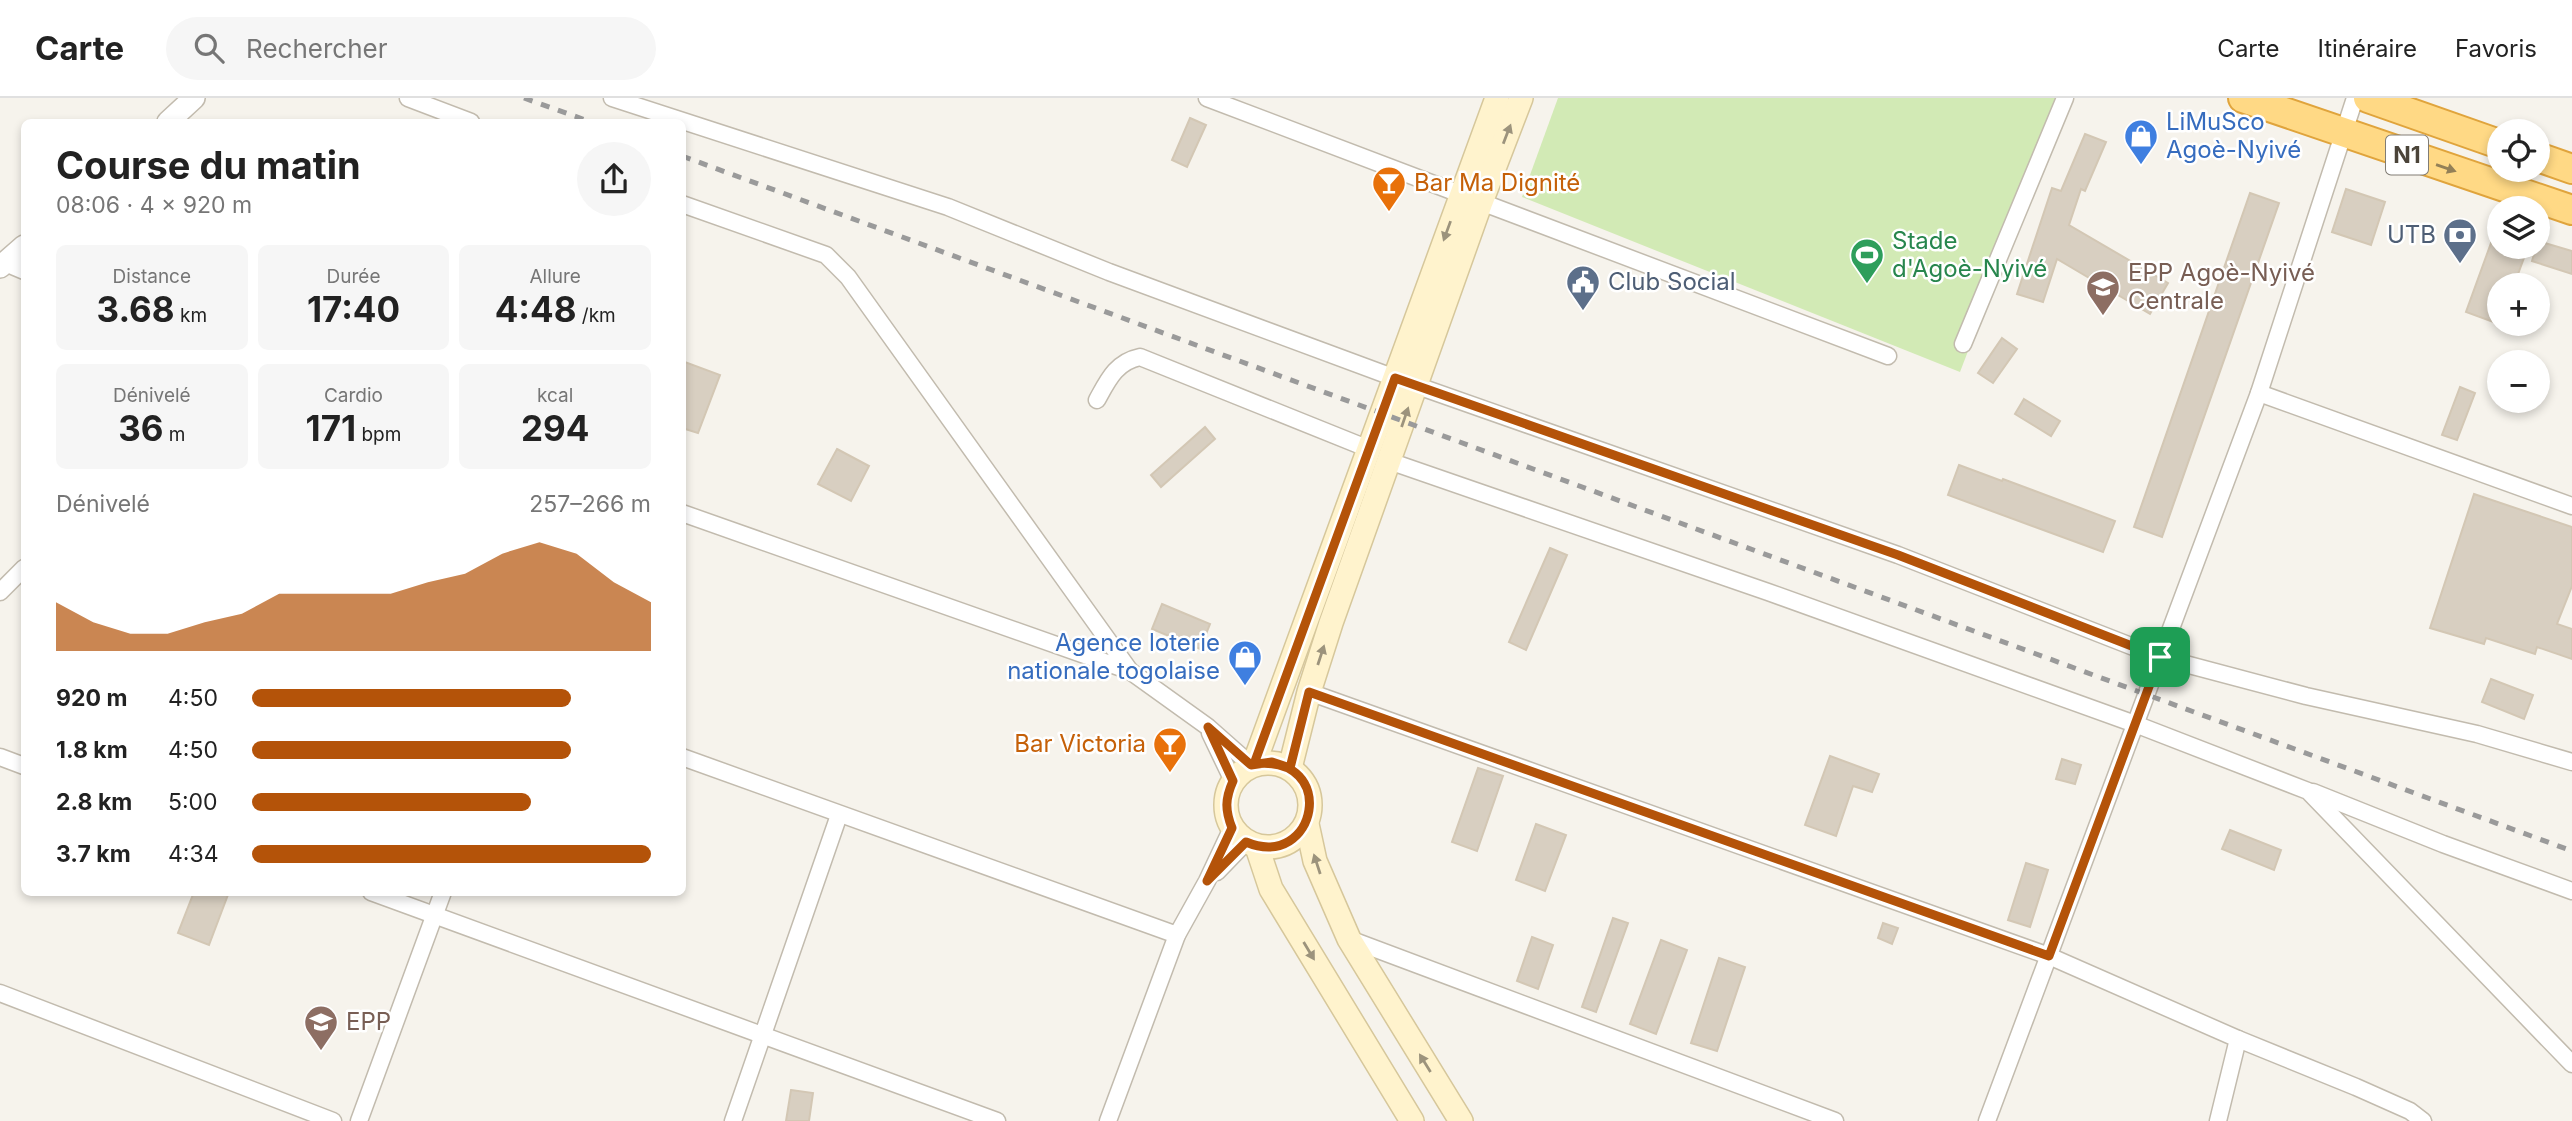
<!DOCTYPE html>
<html lang="fr">
<meta charset="utf-8">
<style>
:root{--surface:#fff;--page:#f6f6f6;--text:#222;--muted:#767676;--line:#e0e0e0;--accent:#b45309}
body{margin:0;font-family:Inter,sans-serif;background:var(--page);color:var(--text);height:100vh;display:flex;flex-direction:column;font-size:26px;white-space:nowrap}
*{box-sizing:border-box;margin:0}
p{font-size:23px;color:var(--muted)}
.icon{flex:none;width:38px;height:38px;fill:none;stroke:currentColor;stroke-width:2;stroke-linecap:round;stroke-linejoin:round}
.map{position:relative;flex:1;overflow:hidden}
.details{position:absolute;left:21px;top:21px;width:665px;height:777px;display:flex;flex-direction:column;background:var(--surface);border-radius:10px;box-shadow:0 4px 10px #0003}
.details>*{flex:none}
.fabs{position:absolute;left:2487px;top:21px;display:grid;gap:14px}
.fabs a{display:grid;place-items:center;width:63px;height:63px;border-radius:50%;background:var(--surface);box-shadow:0 4px 10px #0003;font-size:35px}
.pin{position:absolute;display:grid;place-items:center;width:60px;height:60px;color:#fff;margin:-30px;border-radius:14px;box-shadow:0 4px 10px #0006}
.round{display:grid;place-items:center;flex:none;width:74px;height:74px;border-radius:37px;background:var(--page)}
.summary{display:flex;align-items:center;justify-content:space-between;height:119px;padding:0 35px}
h1{font-size:38px;font-weight:700;line-height:52px}
.stats{display:grid;grid-template-columns:repeat(3,1fr);gap:10px;height:119px;padding:7px 35px}
.stats div{display:grid;align-content:center;border-radius:10px;background:var(--page);text-align:center}
.stats b{font-size:35px;font-weight:700}
.stats small{font-size:19px;font-weight:400}
.stats p{font-size:19px}
.chart{height:196px;padding:14px 35px}
.chart p{display:flex;justify-content:space-between}
.chart svg{width:100%;height:126px;margin-top:7px;fill:var(--accent);opacity:.7}
ul{padding:0 35px;list-style:none;font-size:23px}
li{display:grid;grid-template-columns:112px 84px 1fr;align-items:center;height:52px}
li i{height:18px;border-radius:9px;background:var(--accent)}
header{display:flex;align-items:center;gap:42px;box-sizing:border-box;height:98px;padding:0 35px;background:var(--surface);border-bottom:2px solid var(--line)}
header strong{font-size:33px}
nav{display:flex;gap:38px;margin-inline-start:auto;font-size:24px}
.search{width:490px;height:63px;background:var(--page);display:flex;align-items:center;gap:18px;box-sizing:border-box;padding:0 24px;border-radius:38px;color:var(--muted);font-size:26px}
.map>svg:first-child{display:block}
</style>
<header>
<strong>Carte</strong>
<div class="search"><svg class="icon" aria-label="search" viewBox="0 0 24 24"><circle cx="10" cy="10" r="6"/><path d="M15 15l6 6"/></svg>Rechercher</div>
<nav><a>Carte</a><a>Itinéraire</a><a>Favoris</a></nav>
</header>
<div class="map">
<svg width="2572" height="1023" viewBox="0 0 2572 1023">
<rect width="100%" height="100%" fill="#f6f3ec"/>
<!-- green -->
<path fill="#d2eab5" d="M1558,0h507l-105,274 -438,-175z"/>
<!-- building -->
<g fill="#d8cfc1" stroke="#d3c7b4" stroke-width="2">
<path d="M1190,20l16,7 -19,42 -15,-7z"/>
<path d="M2085,36l21,8 -21,49 -4,-2 -12,36 99,58 -18,31 -93,-55 -14,43 -26,-8 35,-106 9,3z"/>
<path d="M2346,91l39,13 -14,43 -39,-13z"/>
<path d="M2250,95l29,10 -117,334 -28,-10z"/>
<path d="M2538,143l34,10v23l-40,-13z"/>
<path d="M2491,145l34,12 -11,30h-15v39l-33,-12z"/>
<path d="M2002,240l15,11 -24,34 -15,-10z"/>
<path d="M682,263l38,14 -22,58 -16,-5z"/>
<path d="M2460,289l15,6 -18,47 -15,-5z"/>
<path d="M2024,301l36,22 -9,15 -36,-22z"/>
<path d="M1205,329l10,12 -54,48 -10,-12z"/>
<path d="M837,351l32,17 -18,35 -33,-17z"/>
<path d="M1959,367l43,16 1,-2 112,42 -12,31 -155,-57z"/>
<path d="M2474,396l98,33v59l-15,38 15,5v30l-35,-12 -2,7 -49,-16 -2,6 -54,-16z"/>
<path d="M1550,450l17,7 -41,95 -17,-8z"/>
<path d="M1162,506l48,20 -10,25 -48,-20z"/>
<path d="M2491,581l42,16 -9,24 -42,-17z"/>
<path d="M1830,658l49,18 -7,18 -19,-6 -17,50 -31,-11z"/>
<path d="M2062,661l19,6 -6,19 -19,-5z"/>
<path d="M1478,670l25,8 -26,75 -25,-9z"/>
<path d="M1536,726l30,11 -21,56 -29,-11z"/>
<path d="M2230,732l51,20 -7,20 -52,-21z"/>
<path d="M2026,765l22,7 -18,57 -22,-7z"/>
<path d="M194,794h35l-20,53 -31,-12z"/>
<path d="M1613,820l15,5 -32,89 -14,-5z"/>
<path d="M1883,825l15,5 -6,16 -14,-6z"/>
<path d="M1532,839l21,8 -15,44 -21,-8z"/>
<path d="M1661,842l26,10 -31,84 -26,-10z"/>
<path d="M1719,860l26,9 -28,84 -26,-8z"/>
<path d="M791,992l22,3 -4,28h-23z"/>
</g>
<g fill="none" stroke-linecap="round" stroke-linejoin="round">
<!-- minor casing -->
<g stroke="#c2bbae" stroke-width="19">
<g id="minor">
<path d="M408,0l63,24"/>
<path d="M612,0l336,109 161,65 286,106 503,177 261,102 147,39 171,38 95,28"/>
<path d="M1207,0l253,96"/>
<path d="M1481,104l407,154"/>
<path d="M682,106l144,51 22,22 282,394 78,56 43,38"/>
<path d="M5,165l19,8"/>
<path d="M1963,246l102,-246"/>
<path d="M2259,295l313,113"/>
<path d="M1097,302c11,-20 19,-38 43,-43l229,92"/>
<path d="M1389,363l379,131 367,132 173,67 264,273"/>
<path d="M682,415l448,158"/>
<path d="M0,494l24,-24"/>
<path d="M1309,594l740,264 189,83 -20,82"/>
<path d="M1210,635l23,48"/>
<path d="M0,659l24,9"/>
<path d="M682,659l495,178"/>
<path d="M2313,694l130,52 129,47"/>
<path d="M1217,774l29,-30"/>
<path d="M371,794l626,229"/>
<path d="M1349,841l486,182"/>
<path d="M0,895l333,128"/>
<path d="M2238,941l118,48 54,24 13,10"/>
<path d="M359,1023l84,-229"/>
<path d="M733,1023l106,-306"/>
<path d="M1108,1023l69,-186 30,-54 25,-53"/>
<path d="M1987,1023l272,-728 96,-295"/>
</g>
</g>
<!-- tertiary casing -->
<g stroke="#c2bbae" stroke-width="24">
<g id="tertiary">
<path d="M168,24l26,-24"/>
<path d="M0,169l24,-21"/>
</g>
</g>
<!-- secondary casing -->
<g stroke="#d6c79b" stroke-width="26">
<g id="secondary">
<circle cx="1268" cy="707" r="42"/>
<path d="M1254,666l243,-666"/>
<path d="M1290,670l19,-76 22,-69 150,-421 40,-104"/>
<path d="M1307,726l8,37 34,78 112,182"/>
<path d="M1257,749l14,42 141,232"/>
</g>
</g>
<!-- trunk casing -->
<g stroke="#e0a43c" stroke-width="32">
<g id="trunk">
<path d="M2243,0l329,112"/>
<path d="M2368,0l131,46"/>
<path d="M2538,59l34,12"/>
</g>
</g>
<!-- minor -->
<use href="#minor" stroke="#fff" stroke-width="16"/>
<!-- tertiary -->
<use href="#tertiary" stroke="#fff" stroke-width="21"/>
<!-- secondary -->
<use href="#secondary" stroke="#fff3cd" stroke-width="23"/>
<!-- trunk -->
<use href="#trunk" stroke="#ffd985" stroke-width="28"/>
<!-- rail -->
<g stroke="#9a9a9a" stroke-width="5" stroke-dasharray="9 9" stroke-linecap="butt">
<path d="M524,0l67,24"/>
<path d="M682,58l1890,695"/>
</g>
</g>
<!-- one-way arrows -->
<defs><path id="oneway-solid" d="M-6-.8H1V-3.2L6.5 0L1 3.2V.8H-6Z" transform="scale(1.75)"/></defs>
<g fill="#9c937c">
<use href="#oneway-solid" transform="translate(1507 36) rotate(-69)"/>
<use href="#oneway-solid" transform="translate(1447 133) rotate(110)"/>
<use href="#oneway-solid" transform="translate(1405 319) rotate(-71)"/>
<use href="#oneway-solid" transform="translate(1321 557) rotate(-72)"/>
<use href="#oneway-solid" transform="translate(1317 766) rotate(-108)"/>
<use href="#oneway-solid" transform="translate(1309 853) rotate(59)"/>
<use href="#oneway-solid" transform="translate(1425 965) rotate(-122)"/>
</g>
<use fill="#938057" href="#oneway-solid" transform="translate(2446 70) rotate(19)"/>
<g fill="none" stroke-linecap="round" stroke-linejoin="round">
<!-- route casing -->
<g stroke="#fff" stroke-width="14">
<path id="route" d="M2160,559l-111,299 -740,-264 -19,76 -18,-6 -21,3 -43,-38 25,54c-8,18 -8,29 -1,47l-25,53 39,-39c71,30 94,-88 8,-78l141,-386 503,177 262,102"/>
</g>
<!-- route -->
<use href="#route" stroke="#b45309" stroke-width="9"/>
</g>
<!-- icons -->
<defs>
<g id="shop-pin" transform="scale(1.75)"><path d="M0 17L-7.5 6A9.5 9.5 0 1 1 7.5 6Z" fill="#3f7fe0" stroke="#fff"/><path d="M-5-2.5h2.3a2.7 3.5 0 0 1 5.4 0H5L5.5 6h-11ZM-1.5-2.5h3a1.5 2.3 0 0 0-3 0Z" fill="#fff"/></g>
<g id="bar-pin" transform="scale(1.75)"><path d="M0 17L-7.5 6A9.5 9.5 0 1 1 7.5 6Z" fill="#e8710a" stroke="#fff"/><path d="M-6-5H6L.8 .8V4.5H3.5V6h-7V4.5H-.8V.8Z" fill="#fff"/></g>
<g id="bank-pin" transform="scale(1.75)"><path d="M0 17L-7.5 6A9.5 9.5 0 1 1 7.5 6Z" fill="#5c6f8a" stroke="#fff"/><path d="M-6-4H6V4H-6ZM0-2.3a2.3 2.3 0 1 0 0 4.6a2.3 2.3 0 1 0 0-4.6Z" fill="#fff"/></g>
<g id="stadium-pin" transform="scale(1.75)"><path d="M0 17L-7.5 6A9.5 9.5 0 1 1 7.5 6Z" fill="#2e9e5b" stroke="#fff"/><path d="M0-5a6.5 5 0 1 0 0 10a6.5 5 0 1 0 0-10ZM-3.5-1.8h7v3.6h-7Z" fill="#fff"/></g>
<g id="civic-pin" transform="scale(1.75)"><path d="M0 17L-7.5 6A9.5 9.5 0 1 1 7.5 6Z" fill="#5c6f8a" stroke="#fff"/><path d="M-.6-6.5H3V-4.5H.6V-3L4-1V1h2V6H-6V1h2V-1L-.6-3ZM-1.2 2.5V6h2.4V2.5Z" fill="#fff"/></g>
<g id="school-pin" transform="scale(1.75)"><path d="M0 17L-7.5 6A9.5 9.5 0 1 1 7.5 6Z" fill="#8d6e63" stroke="#fff"/><path d="M0-5L7-2L0 1L-7-2ZM-4 1L0 2.5L4 1V4Q0 6-4 4Z" fill="#fff"/></g>
</defs>
<g fill-rule="evenodd">
<use href="#shop-pin" x="2141" y="38"/>
<use href="#bar-pin" x="1389" y="85"/>
<use href="#bank-pin" x="2460" y="137"/>
<use href="#stadium-pin" x="1867" y="157"/>
<use href="#civic-pin" x="1583" y="184"/>
<use href="#school-pin" x="2103" y="189"/>
<use href="#shop-pin" x="1245" y="559"/>
<use href="#bar-pin" x="1170" y="646"/>
<use href="#school-pin" x="321" y="924"/>
</g>
<g text-anchor="middle" stroke-width="5" stroke-linejoin="round" paint-order="stroke">
<!-- shield labels -->
<rect fill="#fff" stroke="#817c74" stroke-width="2" x="2386" y="37.5" width="42" height="39" rx="5"/>
<g font-size="23" font-weight="bold" fill="#4b4439">
<text x="2407" y="65">N1</text>
</g>
<!-- shop labels -->
<g font-size="24" fill="#366cbe" stroke="#fff" text-anchor="start">
<text x="2166" y="32">LiMuSco<tspan x="2166" dy="28">Agoè-Nyivé</tspan></text>
<text x="1220" y="553" text-anchor="end">Agence loterie<tspan x="1220" dy="28">nationale togolaise</tspan></text>
</g>
<!-- food labels -->
<g font-size="24" fill="#c56008" stroke="#fff" text-anchor="start">
<text x="1414" y="93">Bar Ma Dignité</text>
<text x="1146" y="654" text-anchor="end">Bar Victoria</text>
</g>
<!-- service labels -->
<g font-size="24" fill="#4e5e75" stroke="#fff" text-anchor="end">
<text x="2436" y="145">UTB</text>
<text x="1608" y="192" text-anchor="start">Club Social</text>
</g>
<!-- leisure labels -->
<g font-size="24" fill="#27864d" stroke="#fff" text-anchor="start">
<text x="1892" y="151">Stade<tspan x="1892" dy="28">d'Agoè-Nyivé</tspan></text>
</g>
<!-- education labels -->
<g font-size="24" fill="#785e54" stroke="#fff" text-anchor="start">
<text x="2128" y="183">EPP Agoè-Nyivé<tspan x="2128" dy="28">Centrale</tspan></text>
<text x="346" y="932">EPP</text>
</g>
</g>
</svg>
<div class="fabs">
<a><svg class="icon" aria-label="locate" viewBox="0 0 24 24"><circle cx="12" cy="12" r="6"/><path d="M12 2v4M12 18v4M2 12h4M18 12h4"/></svg></a>
<a><svg class="icon" aria-label="layers" viewBox="0 0 24 24"><path d="M12 4l9 5-9 5-9-5zM3 14l9 5 9-5"/></svg></a>
<a>+</a>
<a>−</a>
</div>
<div class="pin" style="left:2160px;top:559px;background:#1e9e55"><svg class="icon" aria-label="arrive" viewBox="0 0 24 24"><path d="M6 21V4h12l-3 4 3 4H6"/></svg></div>
<section class="details">
<div class="summary"><div><h1>Course du matin</h1><p>08:06 · 4 × 920 m</p></div><a class="round"><svg class="icon" aria-label="share" viewBox="0 0 24 24"><path d="M12 15V3M7 8l5-5 5 5M5 13v7h14v-7"/></svg></a></div>
<div class="stats">
<div><p>Distance</p><b>3.68<small> km</small></b></div>
<div><p>Durée</p><b>17:40</b></div>
<div><p>Allure</p><b>4:48<small> /km</small></b></div>
</div>
<div class="stats">
<div><p>Dénivelé</p><b>36<small> m</small></b></div>
<div><p>Cardio</p><b>171<small> bpm</small></b></div>
<div><p>kcal</p><b>294</b></div>
</div>
<div class="chart"><p><span>Dénivelé</span>257–266 m</p>
<svg viewBox="0 0 160 44" preserveAspectRatio="none"><path d="M0 44V27L10 34L20 38L30 38L40 34L50 31L60 24L70 24L80 24L90 24L100 20L110 17L120 10L130 6L140 10L150 20L160 27V44z"/></svg>
</div>
<ul>
<li><b>920 m</b>4:50<i style="width:80%"></i></li>
<li><b>1.8 km</b>4:50<i style="width:80%"></i></li>
<li><b>2.8 km</b>5:00<i style="width:70%"></i></li>
<li><b>3.7 km</b>4:34<i style="width:100%"></i></li>
</ul>
</section>
</div>
